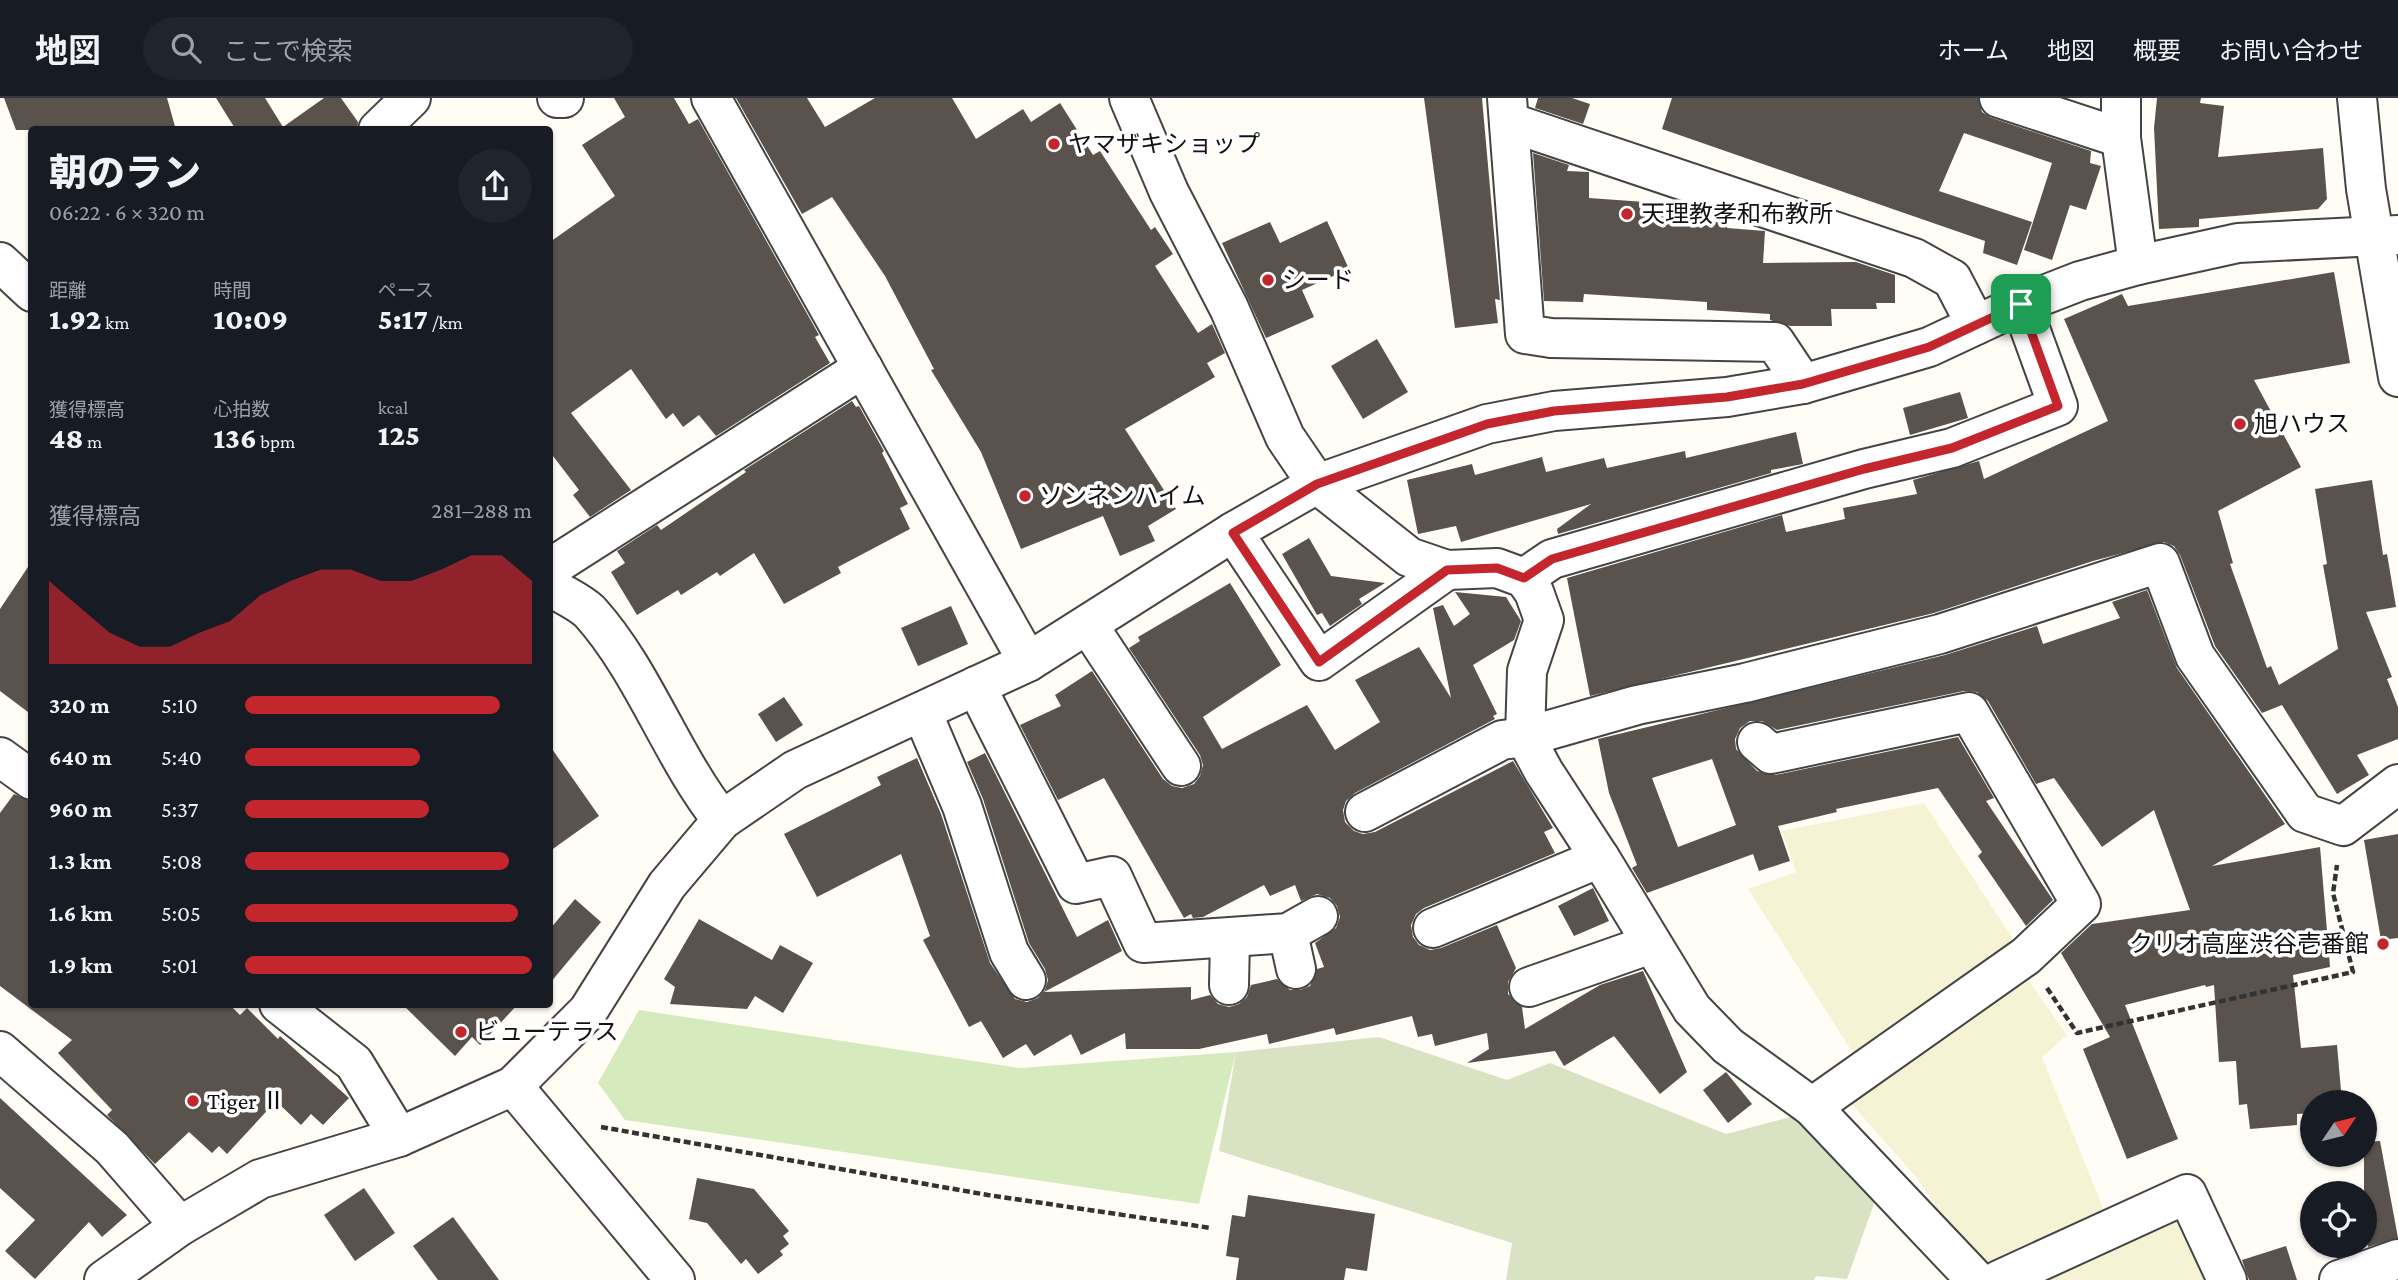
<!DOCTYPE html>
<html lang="ja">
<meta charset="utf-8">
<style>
:root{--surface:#171b24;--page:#20242c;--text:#f1f3f6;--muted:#9ea1a6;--line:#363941;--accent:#c4262e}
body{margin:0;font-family:"Crimson Pro","Noto Sans JP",serif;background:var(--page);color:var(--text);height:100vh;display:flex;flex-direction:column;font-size:26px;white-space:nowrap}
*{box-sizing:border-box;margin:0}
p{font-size:23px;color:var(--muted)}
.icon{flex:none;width:38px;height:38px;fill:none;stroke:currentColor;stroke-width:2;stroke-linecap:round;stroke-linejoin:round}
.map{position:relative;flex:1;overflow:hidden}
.sheet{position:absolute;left:28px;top:28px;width:525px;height:882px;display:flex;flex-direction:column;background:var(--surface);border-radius:7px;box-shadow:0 2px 5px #0004}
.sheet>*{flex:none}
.needle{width:46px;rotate:55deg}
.controls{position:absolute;left:2300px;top:992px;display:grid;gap:14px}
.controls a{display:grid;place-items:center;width:77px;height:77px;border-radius:50%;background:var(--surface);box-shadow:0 2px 5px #0004;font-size:35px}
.pin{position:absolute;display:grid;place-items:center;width:60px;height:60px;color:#fff;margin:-30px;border-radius:14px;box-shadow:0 4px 10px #0006}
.round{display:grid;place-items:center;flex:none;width:74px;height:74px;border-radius:37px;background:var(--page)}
.headline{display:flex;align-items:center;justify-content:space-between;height:119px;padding:0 21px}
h1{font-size:38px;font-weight:800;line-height:52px}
.stats{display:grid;grid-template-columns:repeat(3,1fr);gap:10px;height:119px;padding:7px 21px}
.stats div{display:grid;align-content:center}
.stats b{font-size:30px;font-weight:800}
.stats small{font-size:19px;font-weight:400}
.stats p{font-size:19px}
.chart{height:196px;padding:14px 21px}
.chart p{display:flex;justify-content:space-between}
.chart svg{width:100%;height:126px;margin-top:7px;fill:var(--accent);opacity:.7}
ul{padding:0 21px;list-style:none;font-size:23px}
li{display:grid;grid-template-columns:112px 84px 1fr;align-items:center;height:52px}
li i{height:18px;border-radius:9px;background:var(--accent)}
header{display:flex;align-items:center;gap:42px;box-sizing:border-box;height:98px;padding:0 35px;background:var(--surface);border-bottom:2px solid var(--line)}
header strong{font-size:33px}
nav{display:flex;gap:38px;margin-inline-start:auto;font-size:24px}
.search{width:490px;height:63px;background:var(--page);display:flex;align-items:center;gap:18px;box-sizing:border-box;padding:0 24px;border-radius:38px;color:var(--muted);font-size:26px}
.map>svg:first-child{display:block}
</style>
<header>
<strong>地図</strong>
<div class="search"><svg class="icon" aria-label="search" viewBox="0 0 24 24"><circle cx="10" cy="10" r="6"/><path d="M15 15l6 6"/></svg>ここで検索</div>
<nav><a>ホーム</a><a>地図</a><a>概要</a><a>お問い合わせ</a></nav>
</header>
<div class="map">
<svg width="2398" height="1182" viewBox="0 0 2398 1182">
<rect width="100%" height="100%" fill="#fffdf5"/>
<!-- farmland -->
<g fill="#f6f3d4">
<path d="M1924,705l95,145 -163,110 -108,-169 48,-17 -14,-41z"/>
<path d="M2027,880l40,57 -25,22 63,156 -107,49h-26l-54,-83 -71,-80z"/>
<path d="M2171,1116l17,8 24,58h-182z"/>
</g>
<!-- green -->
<path fill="#d5ebbd" d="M639,912l381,58 216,-16 -37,152 -574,-84 -27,-37z"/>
<!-- cemetery -->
<path fill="#d9e3c4" d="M1379,939l128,43 43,-17 176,71 68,-18 81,85 -28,78 -31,-3 -2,4h-308l6,-37 -293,-92 17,-99z"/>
<!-- building -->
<g fill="#5a524d" fill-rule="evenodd">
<path d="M4,0h163l9,32h-160z"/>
<path d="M216,0h49l18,29 41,-29h17l17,24 -1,8h-121z"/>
<path d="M614,0h60l15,26 9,-5 121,216 -4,2 15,26 -114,73 -17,-21 -16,12 -10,-14 -7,6 -35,-50 -60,44 60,77 -41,27 -17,-22 6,-5 -29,-38v-210l65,-46 -33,-51 43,-28z"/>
<path d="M736,0h71l18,29 50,-29h77l24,41 47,-30 8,13 29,-19 33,52 7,-4 51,79 4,-3 18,27 -18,12 43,67 14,-9 13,29 -18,10 8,14 -90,52 51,80 -28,17 7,15 -35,15 -17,-40 -82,33 -40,-97 -50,-82 3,-1 -49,-93 -53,-79 -30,17z"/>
<path d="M1424,0h58l18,202 -5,-1 3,24 -43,5z"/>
<path d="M1538,0h34l18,6 -7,20 -48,-16z"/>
<path d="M1672,0h306l4,14 10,6 99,33 -1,12 11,3 -15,44 -16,-5 -18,55 -28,-10 28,-87 -88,-30 -25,58 93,31 -15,43 -34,-12 2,-12 -323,-112z"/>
<path d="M2157,0h44l-1,5 24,3 -6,51 105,-9 4,51 -9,10 -119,10v8l-40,2 -5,-101z"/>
<path d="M1533,55l36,12 -2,6 22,1v26l98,7 -1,7 43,7 -2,9 38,3 -2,32 93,-1 39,13v28h-19l1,6h-46l1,17h-42l-20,-6v-6l-63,-4v-8l-123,-8 -1,8 -39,-1z"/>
<path d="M1327,123l22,48 -47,21 12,27 -48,21 -44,-95 48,-21 10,21z"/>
<path d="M2334,174l16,91 -96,17 47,87 -83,44 15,52 -3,1 37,104 4,-2 8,19 59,-36 -15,-84 4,-1 -12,-75 57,-9 11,75 4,-1 9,53 -30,5 26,65 -5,2 11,28v32l-41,16 12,20 -32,19 -55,-89 -20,8 -47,-67 -35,-91 -6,-9 -10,-4 -71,19 -159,52 -344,83 -23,-118 215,-63 4,17 59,-13 -2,-11 74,-14 -4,-14 66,-19 5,18 124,-58 -44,-102 58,-25 6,12z"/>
<path d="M1377,241l31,53 -45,27 -32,-53z"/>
<path d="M1960,294l8,26 -58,17 -7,-27z"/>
<path d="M852,303l4,6 3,-1 25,45 -2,2 26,51 -8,4 10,21 -72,38 3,6 -57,31 -30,-51 -34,23 -3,-4 -36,23 -3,-5 -41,25 -26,-43 14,-9 -8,-12 40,-26 4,5 85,-58 -2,-2z"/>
<path d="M1796,334l7,32 -32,6v3l-213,61 -1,-5 34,-25 -130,38 -5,-16 -38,8 -11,-54 65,-16 3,11 67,-18 4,15 58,-14 3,10 78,-17 1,7z"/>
<path d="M1309,440l22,38 54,7 -26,16 3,5 -32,22 -8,-13 -5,2 -35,-61z"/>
<path d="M32,463v154l-32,-24v-82z"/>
<path d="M1230,485l51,82 -78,52 19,32 85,-44 28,45 45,-28 -25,-42 64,-33 32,51 -18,-90 10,-3 11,21 16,-12 -15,-22 51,5 15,24 -7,19 -41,25 24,49 -4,2 2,3 -140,74 -9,8 -3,9 2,12 9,9 9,3 12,-2 138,-71 40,67 -9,4 11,21 -131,55 -8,6 -5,11 2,12 6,8 11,5 11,-2 56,-23 19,43 -8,14v12l14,13 3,22 75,-44 43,-14 44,101 -27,22 -46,-58 -50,30 -9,-15 -88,12 22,-14 -2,-16 -52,13 -3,-12 -14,3 -6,-21 -76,19 -2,-7 -65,16 -2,-10 -68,15h-73l-1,-16 -44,22 -10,-21 -37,22 -8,-12 -23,14 -22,-37 -12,6 -46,-87 7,-4 -29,-82 -84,43 -33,-63 97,-49 -4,-8 40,-19 24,56 49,149 25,36 12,3 11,-4 7,-8 3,-10 -3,-11 -16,-26 -46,-144 -16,-37 18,-9 92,184 31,-17 14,31 -78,41 147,-5v13l19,-5 8,9 11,3 10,-3 8,-7 4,-12 26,-6 13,11h10l10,-4 7,-17 7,-2 -9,-24 21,-15 4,-11 -3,-11 -7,-8 -13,-4 -16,7 -6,-16 -25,11 -6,-11 -61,32 -10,1 -2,-4 -7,4 -80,-140 -46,22 -38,-75 41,-19 -6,-11 37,-24 71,108 9,7 10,2 12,-4 6,-8 3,-11 -3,-10 -71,-107 11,-7 -2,-4z"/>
<path d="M2147,492l30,78 108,156 -73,42 108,-19 10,120 -37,8 8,73 36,-3 5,57h-30v11l-15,1v11l-47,4 -3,-25 -8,1 -3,-44 -17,1 -5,-77 -8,2 -1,-2 -80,20 53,134 -51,20 -44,-110 27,-12 -49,-84 31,-29 98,-14 -36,-100 -52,37 -48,-69 -18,6 -48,-83 -11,-9 -13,-1 -187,39 -15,-9h-12l-10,7 -5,11 1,10 21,22 18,4 183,-38 36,61 -8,3 67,99 -27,26 -48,-70 4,-4 -44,-64 -102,21 1,3 -59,14 12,35 -31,10 -6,-17 -106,39 -15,-25 5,-3 -28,-72 -11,-54 347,-84 92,-29 6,18 77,-26 -8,-16zM1712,661l24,66 -58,22 -26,-69z"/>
<path d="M951,508l17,38 -50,22 -17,-38z"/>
<path d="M784,599l19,28 -27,17 -18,-28z"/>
<path d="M550,648l49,70 -49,35z"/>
<path d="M14,696l18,8v202h197l11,11 7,-7 31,31 2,-3 69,62 -26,27 -12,-11 -10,11 -25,-24 -49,53 -8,-8 -7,7 -23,-21 -34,32 -48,-49 5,-5 -54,-57 14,-13 -72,-54v-173z"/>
<path d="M2398,736v104l-17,2 -17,-100z"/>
<path d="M1593,790l16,33 -35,15 -16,-30z"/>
<path d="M575,801l26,23 -51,61v-54z"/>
<path d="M699,821l73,41 8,-15 33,18 -30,50 -28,-17 -8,13 -77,-5 5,-17 -11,-8z"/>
<path d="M402,906h116l-38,41 -8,-8 -17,19z"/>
<path d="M1726,974l26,32 -24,19 -25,-33z"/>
<path d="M0,1000l127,117 -25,22 -13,-15 -54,57 -30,-28 30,-31 -35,-32z"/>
<path d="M2380,1043l18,97 -30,9 -4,-18v-87z"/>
<path d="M697,1080l57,11 35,42 -6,5 6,8 -9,7 3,4 -25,19 -12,-15 -5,5 -34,-41 -18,-4z"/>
<path d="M364,1090l31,45 -40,28 -31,-46z"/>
<path d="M1248,1097l127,19 -8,57 -21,-3 -2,12h-108l3,-22 -13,-2 6,-41 13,2z"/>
<path d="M453,1119l46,63h-61l-25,-34z"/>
<path d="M2286,1148l11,34h-48l-7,-20z"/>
</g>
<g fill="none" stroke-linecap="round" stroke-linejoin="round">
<!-- minor casing -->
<g stroke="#444" stroke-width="42">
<g id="minor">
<path d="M557,0h7"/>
<path d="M711,0l317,564"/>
<path d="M1129,0l40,94 60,116 56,129 32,47 92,73 38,13 50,-2 27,10 10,14 10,28 -17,51 -2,66 19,35 56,86 92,151 36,37 84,61 164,173"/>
<path d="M1507,0l18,236 26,4 224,4 28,42"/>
<path d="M1999,0l122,40"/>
<path d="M2121,0v40l17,127"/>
<path d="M2357,0l9,91 32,188"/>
<path d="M1509,24l405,136 38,21 24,46"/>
<path d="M378,32l33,-32"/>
<path d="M0,164l32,30"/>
<path d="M1233,434l86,129 128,-91"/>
<path d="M550,470l313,-200"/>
<path d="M1524,480l28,-19 312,-90 88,-21 106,-42 -37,-102"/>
<path d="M550,489c12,7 30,15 40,25 54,60 81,144 132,208"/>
<path d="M1088,527l93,141"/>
<path d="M976,588l100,198 36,-8 31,67 145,-10 30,-17"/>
<path d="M922,614l40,94 47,146 17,28"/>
<path d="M1757,644l14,12 198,-42 112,192 -55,52 -214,151"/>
<path d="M0,659l32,23"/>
<path d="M1365,714l137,-72 23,-3 112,-32 108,-22 195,-49 220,-71 35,93 110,157 38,13 55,-42"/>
<path d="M1433,830l167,-70"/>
<path d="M1288,835l8,36"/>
<path d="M1229,887l1,-46"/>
<path d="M1529,889l122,-43"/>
<path d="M279,906l75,59 45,74"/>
<path d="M0,953l112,97 68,78"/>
<path d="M513,988l162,194"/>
<path d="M104,1182l76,-54 80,-47 139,-42 114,-51 75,-75 79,-126 55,-65 73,-50 233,-108 205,-130 84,-48 170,-60 67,-13 173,-14 76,-13 126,-37 92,-43 59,-23 58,-16 100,-22 160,-8"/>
<path d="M1999,1182l188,-86 40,86"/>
<path d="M2339,1182l59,-21"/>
</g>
</g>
<!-- path -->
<g stroke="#333" stroke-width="4.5" stroke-dasharray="7 3.5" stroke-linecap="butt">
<path d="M2047,890l30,45 276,-61 -20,-79 4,-28"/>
<path d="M601,1029l387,68 223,33"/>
</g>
<!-- minor -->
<use href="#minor" stroke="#fff" stroke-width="38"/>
</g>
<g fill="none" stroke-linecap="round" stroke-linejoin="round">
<!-- route casing -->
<g stroke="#fff" stroke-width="14">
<path id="route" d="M2021,206l37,102 -106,42 -88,21 -312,90 -28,19 -27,-10 -50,2 -128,92 -86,-129 84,-49 170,-60 67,-13 173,-14 76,-13 126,-37z"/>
</g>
<!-- route -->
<use href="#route" stroke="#c4262e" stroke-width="9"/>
</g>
<!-- markers -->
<g fill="#c4262e" stroke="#fff" stroke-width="2.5">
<circle cx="1054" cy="46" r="7"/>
<circle cx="1627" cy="116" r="7"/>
<circle cx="1268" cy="182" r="7"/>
<circle cx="2240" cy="326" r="7"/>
<circle cx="1025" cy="398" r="7"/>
<circle cx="2383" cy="846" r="7"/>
<circle cx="461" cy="934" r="7"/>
<circle cx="193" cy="1003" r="7"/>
</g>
<g text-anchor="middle" stroke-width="7" stroke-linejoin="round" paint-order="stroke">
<!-- poi labels -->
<g font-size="24" fill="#111" stroke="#fff" text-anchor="start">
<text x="1068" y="54">ヤマザキショップ</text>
<text x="1641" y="124">天理教孝和布教所</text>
<text x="1282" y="190">シード</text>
<text x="2254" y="334">旭ハウス</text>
<text x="1039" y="406">ソンネンハイム</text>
<text x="2369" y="854" text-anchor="end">クリオ高座渋谷壱番館</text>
<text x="475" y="942">ビューテラス</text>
<text x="207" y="1011">Tiger Ⅱ</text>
</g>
</g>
</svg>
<div class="controls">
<a><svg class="needle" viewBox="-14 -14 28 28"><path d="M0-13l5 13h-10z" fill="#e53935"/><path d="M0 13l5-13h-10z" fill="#9ea1a6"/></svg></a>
<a><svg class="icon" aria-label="locate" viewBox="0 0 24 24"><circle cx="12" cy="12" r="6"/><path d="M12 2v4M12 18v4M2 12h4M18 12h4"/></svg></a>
</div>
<div class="pin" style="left:2021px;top:206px;background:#1e9e55"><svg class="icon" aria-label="arrive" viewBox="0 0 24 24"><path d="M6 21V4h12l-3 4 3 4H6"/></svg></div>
<section class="sheet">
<div class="headline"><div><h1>朝のラン</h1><p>06:22 · 6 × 320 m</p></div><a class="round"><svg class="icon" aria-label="share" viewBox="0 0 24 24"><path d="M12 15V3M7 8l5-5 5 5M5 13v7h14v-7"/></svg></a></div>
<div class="stats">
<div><p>距離</p><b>1.92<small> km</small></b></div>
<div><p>時間</p><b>10:09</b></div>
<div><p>ペース</p><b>5:17<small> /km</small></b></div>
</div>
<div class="stats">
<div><p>獲得標高</p><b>48<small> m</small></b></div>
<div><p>心拍数</p><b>136<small> bpm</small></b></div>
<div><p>kcal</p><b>125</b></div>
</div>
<div class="chart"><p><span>獲得標高</span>281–288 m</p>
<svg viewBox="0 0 160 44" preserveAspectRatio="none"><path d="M0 44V15L10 24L20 33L30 38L40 38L50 33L60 29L70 20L80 15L90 11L100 11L110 15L120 15L130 11L140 6L150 6L160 15V44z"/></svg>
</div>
<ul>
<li><b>320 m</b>5:10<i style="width:89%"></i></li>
<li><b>640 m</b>5:40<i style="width:61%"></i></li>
<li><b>960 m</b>5:37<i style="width:64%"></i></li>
<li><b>1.3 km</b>5:08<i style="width:92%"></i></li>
<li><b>1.6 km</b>5:05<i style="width:95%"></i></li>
<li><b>1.9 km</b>5:01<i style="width:100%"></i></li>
</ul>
</section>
</div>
